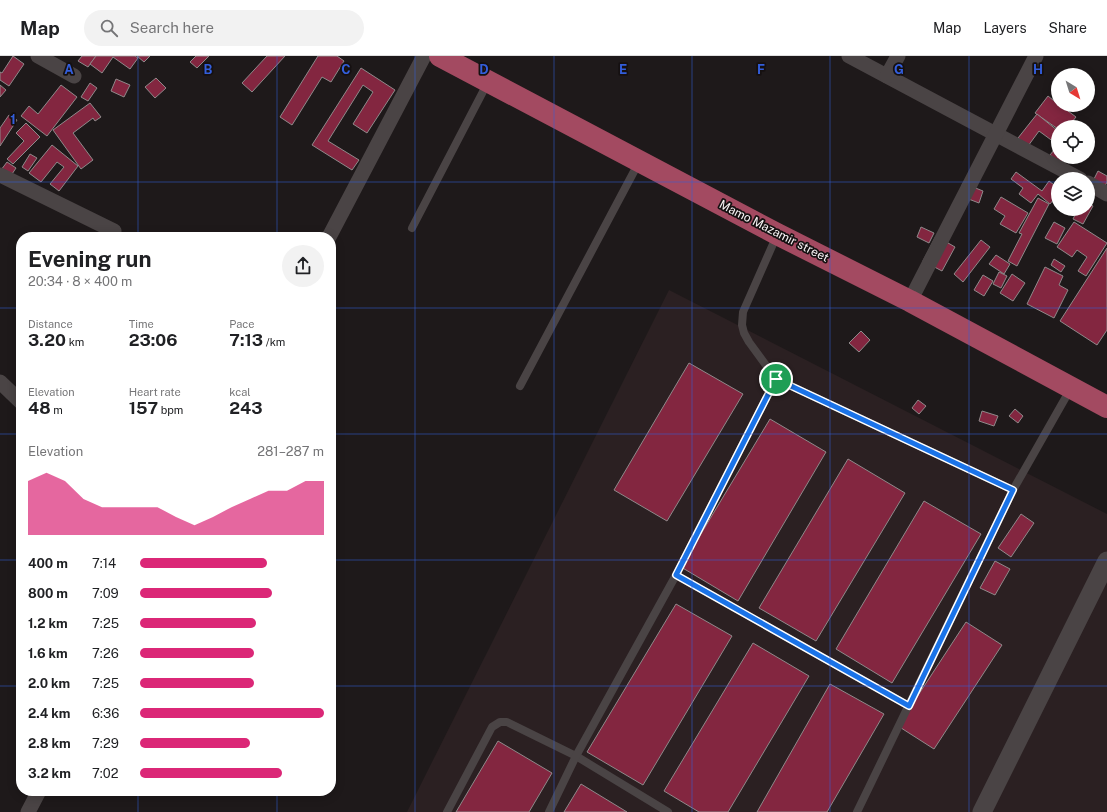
<!DOCTYPE html>
<meta charset="utf-8">
<style>
:root{--surface:#fff;--page:#f2f2f2;--text:#202124;--muted:#757577;--line:#e0e0e0;--accent:#db2777}
body{margin:0;font-family:"Public Sans",sans-serif;background:var(--page);color:var(--text);height:100vh;display:flex;flex-direction:column;font-size:15px;white-space:nowrap}
*{box-sizing:border-box;margin:0}
p{font-size:13px;color:var(--muted)}
.icon{flex:none;width:22px;height:22px;fill:none;stroke:currentColor;stroke-width:2;stroke-linecap:round;stroke-linejoin:round}
.map{position:relative;flex:1;overflow:hidden}
.drawer{position:absolute;left:16px;top:176px;width:320px;height:564px;display:flex;flex-direction:column;background:var(--surface);border-radius:16px;box-shadow:0 2px 10px #0003}
.drawer>*{flex:none}
.needle{width:26px;rotate:142deg}
.controls{position:absolute;left:1051px;top:12px;display:grid;gap:8px}
.controls a{display:grid;place-items:center;width:44px;height:44px;border-radius:50%;background:var(--surface);box-shadow:0 2px 10px #0003;font-size:20px}
.pin{position:absolute;display:grid;place-items:center;width:34px;height:34px;color:#fff;margin:-17px;border:2px solid #fff;border-radius:50%;box-shadow:0 1px 4px #0007}
.round{display:grid;place-items:center;flex:none;width:42px;height:42px;border-radius:21px;background:var(--page)}
.head{display:flex;align-items:center;justify-content:space-between;height:68px;padding:0 12px}
h1{font-size:22px;font-weight:700;line-height:30px}
.metrics{display:grid;grid-template-columns:repeat(3,1fr);gap:6px;height:68px;padding:4px 12px}
.metrics div{display:grid;align-content:center}
.metrics b{font-size:17px;font-weight:700}
.metrics small{font-size:11px;font-weight:400}
.metrics p{font-size:11px}
.chart{height:112px;padding:8px 12px}
.chart p{display:flex;justify-content:space-between}
.chart svg{width:100%;height:72px;margin-top:4px;fill:var(--accent);opacity:.7}
ul{padding:0 12px;list-style:none;font-size:13px}
li{display:grid;grid-template-columns:64px 48px 1fr;align-items:center;height:30px}
li i{height:10px;border-radius:5px;background:var(--accent)}
header{display:flex;align-items:center;gap:24px;box-sizing:border-box;height:56px;padding:0 20px;background:var(--surface);border-bottom:1px solid var(--line)}
header strong{font-size:19px}
nav{display:flex;gap:22px;margin-inline-start:auto;font-size:14px}
.search{width:280px;height:36px;background:var(--page);display:flex;align-items:center;gap:10px;box-sizing:border-box;padding:0 14px;border-radius:22px;color:var(--muted);font-size:15px}
.map>svg:first-child{display:block}
</style>
<header>
<strong>Map</strong>
<div class="search"><svg class="icon" aria-label="search" viewBox="0 0 24 24"><circle cx="10" cy="10" r="6"/><path d="M15 15l6 6"/></svg>Search here</div>
<nav><a>Map</a><a>Layers</a><a>Share</a></nav>
</header>
<div class="map">
<svg width="1107" height="756" viewBox="0 0 1107 756">
<rect width="100%" height="100%" fill="#1e191a"/>
<!-- built -->
<path fill="#2b2022" d="M669,234l438,224v298h-700z"/>
<!-- building -->
<g fill="#832640" stroke="#8f898a">
<path d="M13,0l11,8 -15,22 -9,-6v-8l2,1z"/>
<path d="M82,0h14l-8,11 -10,-6z"/>
<path d="M96,0h39l3,2 -8,11 -17,-12 -11,16 -12,-9z"/>
<path d="M137,0h13l-6,6z"/>
<path d="M196,0h13l-12,12 -7,-6z"/>
<path d="M267,0h18l-33,36 -10,-9z"/>
<path d="M318,0h19l7,5 -13,21 -9,-5 -30,48 -12,-8z"/>
<path d="M361,12l34,22 -28,43 -14,-9 20,-32 -10,-7 -35,56 31,19 -7,10 -40,-25z"/>
<path d="M156,22l10,10 -11,10 -10,-11z"/>
<path d="M116,23l14,6 -6,12 -13,-6z"/>
<path d="M90,27l7,5 -9,13 -7,-4z"/>
<path d="M0,29l6,5 -6,7z"/>
<path d="M61,29l16,12 -30,39 -26,-20 8,-10 9,8z"/>
<path d="M1048,40l10,8v1h2l16,12 -8,10h-10v2l-23,-16z"/>
<path d="M90,47l11,14 -6,4 -2,-3 -20,15 20,27 -12,9 -28,-39z"/>
<path d="M1037,58l21,17v14l-19,-14 -11,15 -10,-8z"/>
<path d="M9,59l8,5 -17,26v-18z"/>
<path d="M26,67l14,14 -27,27 -6,-5 17,-18 -8,-8z"/>
<path d="M52,89l26,21 -19,25 -9,-7 14,-17 -7,-5 -16,20 -12,-9z"/>
<path d="M1058,89v12h8l-5,6 -11,-8z"/>
<path d="M30,98l7,4 -9,13 -6,-4z"/>
<path d="M7,106l9,6 -6,9 -9,-7z"/>
<path d="M1098,115l9,5v6l-2,4 -11,-7z"/>
<path d="M1016,116l26,19 7,-10 9,7v6l-8,10 -12,-10 -7,9 -12,-9 4,-6 -12,-9z"/>
<path d="M963,127l20,8 -4,12 -21,-8z"/>
<path d="M1001,141l27,16 -12,20 -16,-9 5,-8 -11,-7z"/>
<path d="M1038,142l11,6 -32,62 -9,-5 14,-27 -3,-1z"/>
<path d="M1088,147l5,3 -10,18 -10,-5 5,-10h10z"/>
<path d="M1054,166l11,6 -8,16 -12,-6z"/>
<path d="M1074,166l33,21 -21,33 -8,-5 9,-14 -10,-7 -5,7 -15,-10z"/>
<path d="M921,171l13,6 -5,10 -12,-6z"/>
<path d="M936,180l19,11 -13,24 -19,-10z"/>
<path d="M981,184l9,7 -27,35 -9,-8z"/>
<path d="M1107,192v82l-10,15 -37,-24z"/>
<path d="M996,199l14,9 -6,10 -15,-10z"/>
<path d="M1054,203l11,7 -4,6 -10,-7z"/>
<path d="M1045,211l18,9 -4,9 9,5 -14,28 -27,-14z"/>
<path d="M999,216l8,4 -6,12 -8,-4z"/>
<path d="M1012,218l13,9 -12,18 -13,-8z"/>
<path d="M983,219l10,6 -9,15 -10,-6z"/>
<path d="M861,275l9,9 -11,12 -10,-9z"/>
<path d="M689,307l54,31 -76,127 -53,-31z"/>
<path d="M918,344l8,6 -7,8 -7,-6z"/>
<path d="M1015,353l8,7 -5,7 -9,-7z"/>
<path d="M982,355l16,5 -4,10 -15,-5z"/>
<path d="M770,363l56,33 -88,149 -57,-34z"/>
<path d="M848,403l57,34 -89,148 -57,-33z"/>
<path d="M924,445l57,33 -89,149 -56,-34z"/>
<path d="M1021,458l13,9 -23,34 -13,-9z"/>
<path d="M995,505l15,8 -15,26 -15,-7z"/>
<path d="M676,548l56,32 -89,149 -56,-33z"/>
<path d="M966,566l36,23 -68,104 -36,-23z"/>
<path d="M753,587l56,33 -81,136h-29l-35,-21z"/>
<path d="M830,628l54,30 -57,98h-70z"/>
<path d="M498,685l54,32 -23,39h-73z"/>
<path d="M581,728l46,28h-63z"/>
</g>
<g fill="none" stroke-linecap="round" stroke-linejoin="round">
<!-- service -->
<g stroke="#4a4445" stroke-width="8">
<path d="M412,172l76,-146"/>
<path d="M777,179l-34,77 -1,13 2,8 5,9 27,37 237,111"/>
<path d="M520,330l119,-224"/>
<path d="M676,519l233,131"/>
<path d="M447,756l45,-85 8,-5h7l69,34 92,56"/>
<path d="M549,756l27,-56 100,-181 100,-196"/>
<path d="M857,756l156,-322 58,-102"/>
</g>
<!-- minor -->
<g stroke="#4a4445" stroke-width="15">
<path d="M38,0l36,20"/>
<path d="M849,0l231,123"/>
<path d="M887,20l11,-20"/>
<path d="M0,119l114,56"/>
<path d="M1088,127l19,11"/>
<path d="M329,181l95,-181"/>
<path d="M910,245l126,-245"/>
<path d="M0,326l21,20"/>
<path d="M28,756l11,-21"/>
</g>
<!-- tertiary -->
<path stroke="#4a4445" stroke-width="19" d="M982,756l125,-251"/>
<!-- primary -->
<path stroke="#a34a61" stroke-width="22" d="M440,0l337,178 133,67 197,106"/>
</g>
<g fill="none" stroke-linecap="round" stroke-linejoin="round">
<!-- route casing -->
<g stroke="#fff" stroke-width="8">
<path id="route" d="M776,323l237,111 -104,216 -233,-131z"/>
</g>
<!-- route -->
<use href="#route" stroke="#1a73e8" stroke-width="5"/>
</g>
<!-- grid -->
<path fill="none" stroke="#335edb" stroke-width="1" stroke-opacity="0.55" d="M138,0v181M277,0v181M415,0v756M554,0v756M692,0v756M830,0v756M969,0v756M0,126h1058M1088,126h19M0,252h21M331,252h776M0,378h21M331,378h776M0,504h21M331,504h776M0,630h21M331,630h776M138,735v21M277,735v21"/>
<g text-anchor="middle" stroke-width="3.5" stroke-linejoin="round" paint-order="stroke">
<!-- street labels -->
<g font-size="12" fill="#f7f3f4" stroke="#151011">
<text transform="translate(774 175) rotate(27)" y="4">Mamo Mazamir street</text>
</g>
</g>
<g font-size="13" text-anchor="middle" font-weight="bold" fill="#335edb" stroke="#151011" stroke-width="3.5" stroke-linejoin="round" paint-order="stroke">
<text x="69" y="18">A</text>
<text x="208" y="18">B</text>
<text x="346" y="18">C</text>
<text x="484" y="18">D</text>
<text x="623" y="18">E</text>
<text x="761" y="18">F</text>
<text x="899" y="18">G</text>
<text x="1038" y="18">H</text>
<text x="13" y="68">1</text>
</g>
</svg>
<div class="controls">
<a><svg class="needle" viewBox="-14 -14 28 28"><path d="M0-13l5 13h-10z" fill="#e53935"/><path d="M0 13l5-13h-10z" fill="#757577"/></svg></a>
<a><svg class="icon" aria-label="locate" viewBox="0 0 24 24"><circle cx="12" cy="12" r="6"/><path d="M12 2v4M12 18v4M2 12h4M18 12h4"/></svg></a>
<a><svg class="icon" aria-label="layers" viewBox="0 0 24 24"><path d="M12 4l9 5-9 5-9-5zM3 14l9 5 9-5"/></svg></a>
</div>
<div class="pin" style="left:776px;top:323px;background:#1e9e55"><svg class="icon" aria-label="arrive" viewBox="0 0 24 24"><path d="M6 21V4h12l-3 4 3 4H6"/></svg></div>
<section class="drawer">
<div class="head"><div><h1>Evening run</h1><p>20:34 · 8 × 400 m</p></div><a class="round"><svg class="icon" aria-label="share" viewBox="0 0 24 24"><path d="M12 15V3M7 8l5-5 5 5M5 13v7h14v-7"/></svg></a></div>
<div class="metrics">
<div><p>Distance</p><b>3.20<small> km</small></b></div>
<div><p>Time</p><b>23:06</b></div>
<div><p>Pace</p><b>7:13<small> /km</small></b></div>
</div>
<div class="metrics">
<div><p>Elevation</p><b>48<small> m</small></b></div>
<div><p>Heart rate</p><b>157<small> bpm</small></b></div>
<div><p>kcal</p><b>243</b></div>
</div>
<div class="chart"><p><span>Elevation</span>281–287 m</p>
<svg viewBox="0 0 160 44" preserveAspectRatio="none"><path d="M0 44V11L10 6L20 11L30 22L40 27L50 27L60 27L70 27L80 33L90 38L100 33L110 27L120 22L130 17L140 17L150 11L160 11V44z"/></svg>
</div>
<ul>
<li><b>400 m</b>7:14<i style="width:69%"></i></li>
<li><b>800 m</b>7:09<i style="width:72%"></i></li>
<li><b>1.2 km</b>7:25<i style="width:63%"></i></li>
<li><b>1.6 km</b>7:26<i style="width:62%"></i></li>
<li><b>2.0 km</b>7:25<i style="width:62%"></i></li>
<li><b>2.4 km</b>6:36<i style="width:100%"></i></li>
<li><b>2.8 km</b>7:29<i style="width:60%"></i></li>
<li><b>3.2 km</b>7:02<i style="width:77%"></i></li>
</ul>
</section>
</div>
